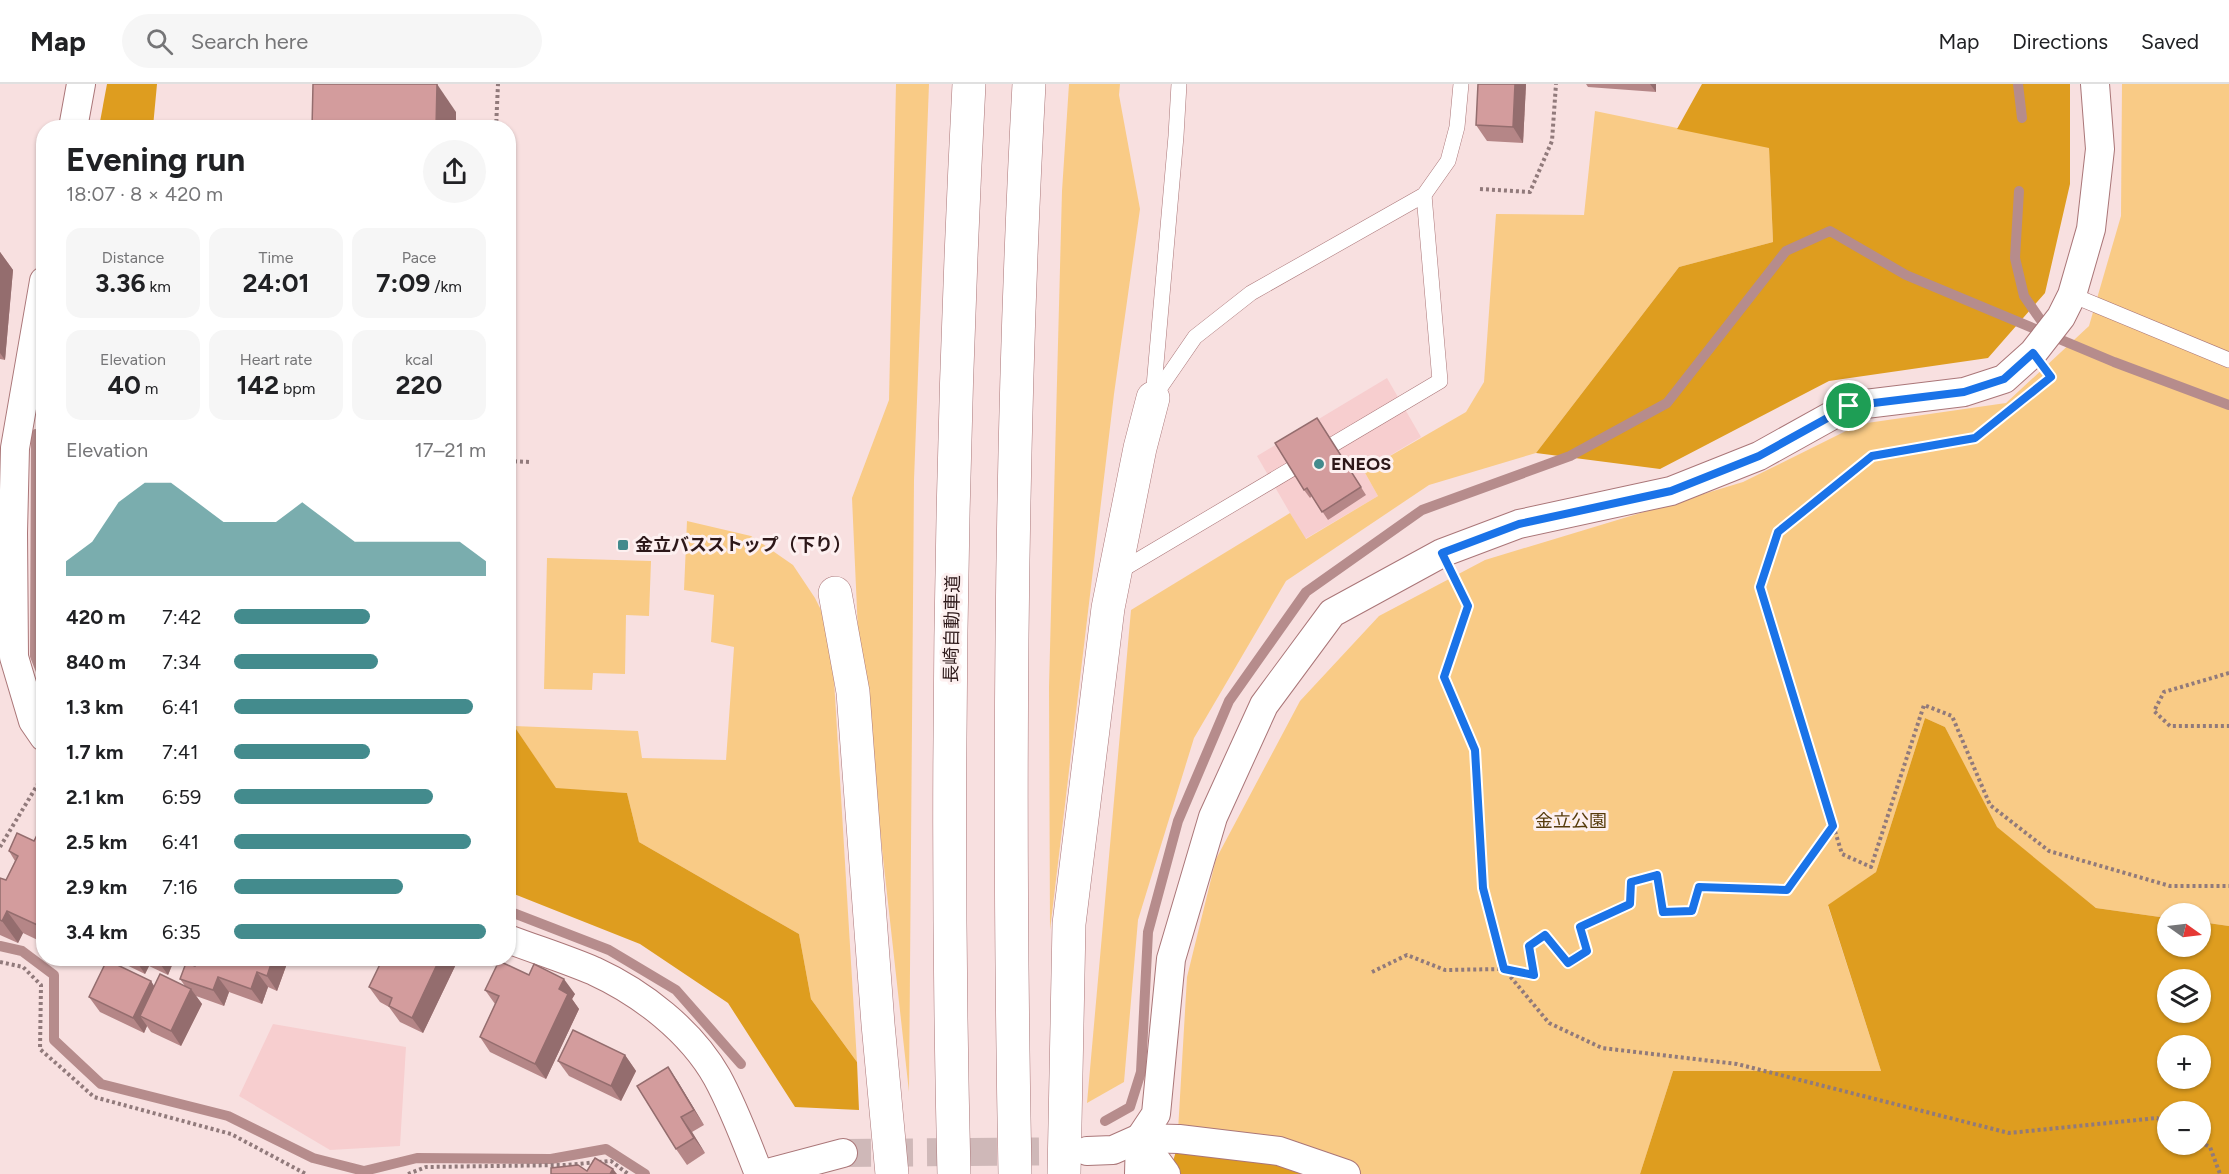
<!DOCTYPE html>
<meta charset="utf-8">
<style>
:root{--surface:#fff;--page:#f6f6f6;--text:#202124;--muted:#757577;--line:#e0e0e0;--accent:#438b8d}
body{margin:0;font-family:Figtree,"Noto Sans JP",sans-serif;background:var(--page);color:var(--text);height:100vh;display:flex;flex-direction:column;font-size:22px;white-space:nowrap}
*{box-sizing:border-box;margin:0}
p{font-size:20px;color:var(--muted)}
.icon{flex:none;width:33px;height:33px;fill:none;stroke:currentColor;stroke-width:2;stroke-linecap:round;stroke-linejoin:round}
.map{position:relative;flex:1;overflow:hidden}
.sheet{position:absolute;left:36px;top:36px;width:480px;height:846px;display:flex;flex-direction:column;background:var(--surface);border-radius:24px;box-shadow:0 2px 4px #0004}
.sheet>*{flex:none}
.needle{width:39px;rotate:104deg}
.fabs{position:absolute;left:2157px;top:819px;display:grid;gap:12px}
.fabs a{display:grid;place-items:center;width:54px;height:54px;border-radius:50%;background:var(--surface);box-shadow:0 2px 4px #0004;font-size:30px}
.pin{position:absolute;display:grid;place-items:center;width:51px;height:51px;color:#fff;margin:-26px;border:3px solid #fff;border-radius:50%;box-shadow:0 2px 6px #0007}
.round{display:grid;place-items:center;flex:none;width:63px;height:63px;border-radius:32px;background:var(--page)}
.head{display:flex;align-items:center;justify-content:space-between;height:102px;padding:0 30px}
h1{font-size:33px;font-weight:700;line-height:45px}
.metrics{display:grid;grid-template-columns:repeat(3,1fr);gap:9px;height:102px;padding:6px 30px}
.metrics div{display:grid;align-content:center;border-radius:15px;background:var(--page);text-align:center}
.metrics b{font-size:26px;font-weight:700}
.metrics small{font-size:16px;font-weight:400}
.metrics p{font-size:16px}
.chart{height:168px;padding:12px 30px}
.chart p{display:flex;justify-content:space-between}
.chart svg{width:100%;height:108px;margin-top:6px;fill:var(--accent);opacity:.7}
ul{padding:0 30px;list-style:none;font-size:20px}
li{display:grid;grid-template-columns:96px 72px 1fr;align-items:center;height:45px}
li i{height:15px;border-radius:8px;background:var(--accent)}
header{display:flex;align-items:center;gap:36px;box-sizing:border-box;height:84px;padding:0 30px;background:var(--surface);border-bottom:2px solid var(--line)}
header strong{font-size:28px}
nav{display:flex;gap:33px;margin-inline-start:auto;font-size:21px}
.search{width:420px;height:54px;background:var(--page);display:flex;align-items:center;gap:15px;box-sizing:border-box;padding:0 21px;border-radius:33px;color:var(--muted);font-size:22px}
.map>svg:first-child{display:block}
</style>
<header>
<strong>Map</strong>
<div class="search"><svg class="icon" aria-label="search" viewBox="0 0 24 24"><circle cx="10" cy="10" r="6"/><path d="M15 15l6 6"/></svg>Search here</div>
<nav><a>Map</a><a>Directions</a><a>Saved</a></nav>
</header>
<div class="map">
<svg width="2229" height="1090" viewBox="0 0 2229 1090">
<rect width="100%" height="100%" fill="#f8e0e0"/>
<!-- built -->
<g fill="#f7cecf">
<path d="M1387,294l34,59 -57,34 14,25 -73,43 -48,-83z"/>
<path d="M273,940l133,23 -6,99 -70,4 -91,-54z"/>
</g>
<!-- green -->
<g fill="#f9cb86">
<path d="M896,0h33l-15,396 -5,612 -51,-460 -6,-134 37,-98z"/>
<path d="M1069,0h51l-1,11 21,114 -26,185 -64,536 -1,-243 13,-496z"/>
<path d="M2122,0h107v842l-28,-4 -1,-8h-32l-1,4 -71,-10 -100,-81 -51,-100 -20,-9 -49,154 -48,34 53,165h-208l-33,103h-323l-140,-26 10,-171 29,-118 84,-158 79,-85 106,-56 258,-78 117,-58 146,-21 83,-77 32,-110z"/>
<path d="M1595,27l174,36 4,95 -94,25 -143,186 -107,32 -143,96 -92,157 -56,182 -14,162 -37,21 44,-493 159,-97 16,26 72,-43 -14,-25 102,-59 18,-30 12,-168 88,1z"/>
<path d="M687,437l64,15 42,29 22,33 16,32 26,432 -46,-63 -12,-65 -160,-92 -12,-49 -71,-4 -42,-63 124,5 4,27 84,2 8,-113 -23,-5 3,-47 -30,-5z"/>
<path d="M547,474l104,3 -2,55 -23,-1 -1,59 -32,-1 -1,17 -48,-1z"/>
</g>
<!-- forest -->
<g fill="#de9d1f" fill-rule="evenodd">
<path d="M107,0h50l-4,43h-54z"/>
<path d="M1702,0h368v100l-25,109 -57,65 -159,23 -169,88 -124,-16 143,-186 94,-25 -4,-94 -92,-19z"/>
<path d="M508,598l6,44 42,62 71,5 12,49 160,92 12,65 46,63 2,48 -64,-3 -67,-104 -88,-59 -131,-52z"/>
<path d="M1925,634l20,9 52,100 99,81 71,10 1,28h32l1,-24 28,4v248h-589l33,-103h208l-53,-166 48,-33zM2168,896h32v32h-32zM2168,962h32v32h-32zM2168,1028h32v32h-32z"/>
<path d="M1177,1064l100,12 40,14h-148z"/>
</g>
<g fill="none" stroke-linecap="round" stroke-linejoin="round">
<!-- stream -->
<g stroke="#b68c8c" stroke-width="10">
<path d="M2018,0l4,34"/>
<path d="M2019,107l-4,67 9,38 25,36"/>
<path d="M36,350l-1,222 9,23"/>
<path d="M508,827l101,39 67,40 65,74"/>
<path d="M0,862l22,5 32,24v65l47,44 127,32 85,42 51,13 53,-13 134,1 55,-10 39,25"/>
<path d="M1105,1037l25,-14 11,-35 7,-140 30,-111 51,-120 77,-109 116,-82 148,-54 97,-53 119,-152 44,-20 76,44 208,87 115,43"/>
</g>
<!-- street-tunnel -->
<path stroke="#cfb8b8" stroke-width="28" stroke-dasharray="28 14" stroke-linecap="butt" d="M843,1069l244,-2"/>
<!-- lane casing -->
<g stroke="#aa7678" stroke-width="16">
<g id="lane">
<path d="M2072,211l157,65"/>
<path d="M1153,314l42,-61 56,-44 173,-98 24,-34 9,-34 4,-43"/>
<path d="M1153,314l23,-262 3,-52"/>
<path d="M1118,488l322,-191 -16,-186"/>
</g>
</g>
<!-- street casing -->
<g stroke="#aa7678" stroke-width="30">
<g id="street">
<path d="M73,44l8,-44"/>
<path d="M44,197l-29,167 -2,85 1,124 19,64 11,16"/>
<path d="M508,855c29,11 58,20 86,32 48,22 97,60 123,106 17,31 29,64 42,97"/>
<path d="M1140,1054l26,36"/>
<path d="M1087,1067l26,-1 27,-12 39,1 100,12 67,23"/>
<path d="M764,1090l79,-21"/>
<path d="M1139,1090l1,-36 16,-24 15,-155 42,-142 51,-112 68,-92 110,-60 77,-29 152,-33 88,-35 90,-50 115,-14 40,-13 29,-26 28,-36 11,-22 19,-66 9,-80 -5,-65"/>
</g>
</g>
<!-- highway casing -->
<g stroke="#aa7678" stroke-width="34">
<g id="highway">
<path d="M835,509l18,99 25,332 14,150"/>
<path d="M954,1090c-9,-363 -4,-727 15,-1090"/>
<path d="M1015,1090c-7,-363 -6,-727 14,-1090"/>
<path d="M1064,1090l5,-250 39,-316 32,-160 13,-50"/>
</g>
</g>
<!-- path -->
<g stroke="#917a7b" stroke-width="4" stroke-dasharray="3 3" stroke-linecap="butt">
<path d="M496,44l2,-44"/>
<path d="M1480,105l50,3 22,-51 4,-57"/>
<path d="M2004,331l-29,23 -103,18 -94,76 -18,55 82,267 29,13 53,-162 28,11 38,89 59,46 121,35h59"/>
<path d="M508,377l23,1"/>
<path d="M1456,497l12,25 -24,71 31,74 8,137 21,81 45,54 53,25 135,16 272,69 148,-15 11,6"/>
<path d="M2229,589l-65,19 -10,19 16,15h59"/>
<path d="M0,763l44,-73"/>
<path d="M0,878l23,5 18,18 -1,64 54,48 137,37 75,40"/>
<path d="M1372,888l35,-17 38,15 59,-1 30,6 -5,-29 16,-11 23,28 19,-12 -7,-24 50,-23 1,-22 26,-7 6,37 29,-1 7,-24 88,3 46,-64"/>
<path d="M2200,1058l10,5 10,27"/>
<path d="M408,1090l18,-7 139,-2 46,-4 17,13"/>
</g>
<!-- lane -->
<use href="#lane" stroke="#fff" stroke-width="15"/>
<!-- street -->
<use href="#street" stroke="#fff" stroke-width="28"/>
<!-- highway -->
<use href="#highway" stroke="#fff" stroke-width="33"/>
</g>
<!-- wall -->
<g fill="#b58687">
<path d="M1526,0l-3,59 -36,-2 -11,-16z"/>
<path d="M1586,0h70v8l-68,-5z"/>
<path d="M0,168l13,18 -8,90 -5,-1z"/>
<path d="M1317,334l49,77 -38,25 -16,-24 -2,2 -6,-8z"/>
<path d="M44,737v122l-21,-10 -5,10 -18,-8v-57l6,2 9,-19 -6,-10 25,-10z"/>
<path d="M112,874h63l-7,17 -19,-9 -4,8z"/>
<path d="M198,874h91l-12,33 -9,-4 -6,17 -33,-12 -5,14 -28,-10 6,8 -21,42 -30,-14 -4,-6 -3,7 -44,-21 -11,-15 62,-16 3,6 31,-1 -5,-7 15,-13z"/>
<path d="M458,876l-35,73 -23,-11 -11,-15 -9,-5 -11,-15z"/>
<path d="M529,891l46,19 -3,5 7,10 -33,70 -56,-27 -10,-15 15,-33 -10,-14z"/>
<path d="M625,971l11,16 -15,30 -52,-25 -11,-15z"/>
<path d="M668,983l10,15 26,43 -12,7 13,21 -18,12 -11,-16z"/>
</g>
<!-- shaded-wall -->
<g fill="#946d6e">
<path d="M437,0l19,28v16h-20z"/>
<path d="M1515,0h11l-3,59 -10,-16z"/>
<path d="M1650,0h6v8z"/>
<path d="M0,168l13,18 -8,90 -5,-7z"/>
<path d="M7,827l16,22 -5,10 -16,-22z"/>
<path d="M134,874h10l5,8 -4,8z"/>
<path d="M156,874h19l-7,17z"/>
<path d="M273,874h16l-12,33 -10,-15z"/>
<path d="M440,874h17l1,2 -35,73 -11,-15z"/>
<path d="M257,888l11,15 -6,17 -11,-15z"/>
<path d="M218,893l11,15 -5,14 -11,-16z"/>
<path d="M564,895l11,15 -3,5 7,10 -33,70 -11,-15 24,-75z"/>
<path d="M151,897l10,16 -21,19 7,10 -3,7 -11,-15z"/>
<path d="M191,905l11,15 -21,42 -10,-15z"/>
<path d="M625,971l11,16 -15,30 -10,-15z"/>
<path d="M668,983l10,15 26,43 -10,-15z"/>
<path d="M681,1033l11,15 13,21 -11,-15z"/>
<path d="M613,1085l4,5h-7z"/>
</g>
<!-- building -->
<g fill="#d39c9d" stroke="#946d6e" stroke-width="1.5">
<path d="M313,0h124l-1,44h-124z"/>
<path d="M1478,0h37l-2,43 -37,-2z"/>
<path d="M1317,334l44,69 -39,25 -15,-24 -3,2 -29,-47z"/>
<path d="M44,737v107l-37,-17 -5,10 -2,-1v-42l6,2 12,-24 -9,-5 8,-18 17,8z"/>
<path d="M198,874h75l-6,18 -10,-4 -6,17 -33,-12 -5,13 -33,-11 6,-16 9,3z"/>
<path d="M383,874h57l-28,60 -23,-12 3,-8 -23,-11z"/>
<path d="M107,876l44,21 -18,37 -44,-21z"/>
<path d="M499,877l30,14 5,-11 30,15 -5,10 9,5 -33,70 -55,-27 19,-41 -14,-6z"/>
<path d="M160,890l31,15 -20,42 -31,-15z"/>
<path d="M573,946l52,25 -14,31 -53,-25z"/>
<path d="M668,983l26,43 -13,7 13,21 -18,11 -39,-63z"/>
<path d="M595,1074l18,11 -3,5h-59v-6l27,-3 9,6z"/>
</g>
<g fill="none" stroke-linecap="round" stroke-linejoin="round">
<!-- route casing -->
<g stroke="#fff" stroke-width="12">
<path id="route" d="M2033,269l18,24 -76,61 -103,18 -94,76 -18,55 73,239 -46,64 -88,-3 -7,24 -29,1 -6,-37 -26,7 -1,22 -50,23 7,24 -19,12 -23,-28 -16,11 5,29 -30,-6 -21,-81 -8,-138 -31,-73 24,-71 -26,-53 77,-29 152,-33 88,-35 90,-50 115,-14 40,-13z"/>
</g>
<!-- route -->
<use href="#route" stroke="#1a73e8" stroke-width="8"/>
</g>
<!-- markers -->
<g fill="#438b8d" stroke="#fdf0f0" stroke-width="2">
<circle cx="1319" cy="380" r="6"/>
<rect x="617" y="455" width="12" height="12" rx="3"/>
</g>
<g text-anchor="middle" stroke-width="6" stroke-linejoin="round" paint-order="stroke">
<!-- poi labels -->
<g font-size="18" font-weight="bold" fill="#2d1819" stroke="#fdf0f0" text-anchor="start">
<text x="1331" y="386">ENEOS</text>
<text x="635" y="467">金立バスストップ（下り）</text>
</g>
<!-- street labels -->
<g font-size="18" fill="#2d1819" stroke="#fdf0f0">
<text transform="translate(952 545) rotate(-89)" y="6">長崎自動車道</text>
</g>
<!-- park labels -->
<g font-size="18" fill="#563b0b" stroke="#fdf0f0">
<text x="1571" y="743">金立公園</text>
</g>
</g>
</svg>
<div class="fabs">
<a><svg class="needle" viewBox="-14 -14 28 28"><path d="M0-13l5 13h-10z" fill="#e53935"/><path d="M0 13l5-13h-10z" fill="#757577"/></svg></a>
<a><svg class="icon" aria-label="layers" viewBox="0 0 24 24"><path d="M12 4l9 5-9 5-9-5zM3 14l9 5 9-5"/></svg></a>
<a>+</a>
<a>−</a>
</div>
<div class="pin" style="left:1849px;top:322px;background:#1e9e55"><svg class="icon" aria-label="arrive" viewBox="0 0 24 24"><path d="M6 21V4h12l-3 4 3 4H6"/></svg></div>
<section class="sheet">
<div class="head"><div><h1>Evening run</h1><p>18:07 · 8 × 420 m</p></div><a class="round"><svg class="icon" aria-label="share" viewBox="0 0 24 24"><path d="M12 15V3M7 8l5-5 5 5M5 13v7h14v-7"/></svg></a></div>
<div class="metrics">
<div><p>Distance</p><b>3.36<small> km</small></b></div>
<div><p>Time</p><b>24:01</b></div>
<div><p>Pace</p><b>7:09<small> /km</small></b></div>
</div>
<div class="metrics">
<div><p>Elevation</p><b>40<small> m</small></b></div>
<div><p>Heart rate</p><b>142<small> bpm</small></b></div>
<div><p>kcal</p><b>220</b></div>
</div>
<div class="chart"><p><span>Elevation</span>17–21 m</p>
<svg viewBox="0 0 160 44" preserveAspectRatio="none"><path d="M0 44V38L10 30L20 14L30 6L40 6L50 14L60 22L70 22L80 22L90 14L100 22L110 30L120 30L130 30L140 30L150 30L160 38V44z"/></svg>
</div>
<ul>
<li><b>420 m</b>7:42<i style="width:54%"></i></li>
<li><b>840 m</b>7:34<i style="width:57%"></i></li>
<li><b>1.3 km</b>6:41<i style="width:95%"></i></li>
<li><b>1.7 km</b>7:41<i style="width:54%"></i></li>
<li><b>2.1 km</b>6:59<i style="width:79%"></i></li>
<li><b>2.5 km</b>6:41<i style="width:94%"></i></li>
<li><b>2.9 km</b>7:16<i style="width:67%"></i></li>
<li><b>3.4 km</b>6:35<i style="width:100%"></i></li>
</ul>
</section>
</div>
